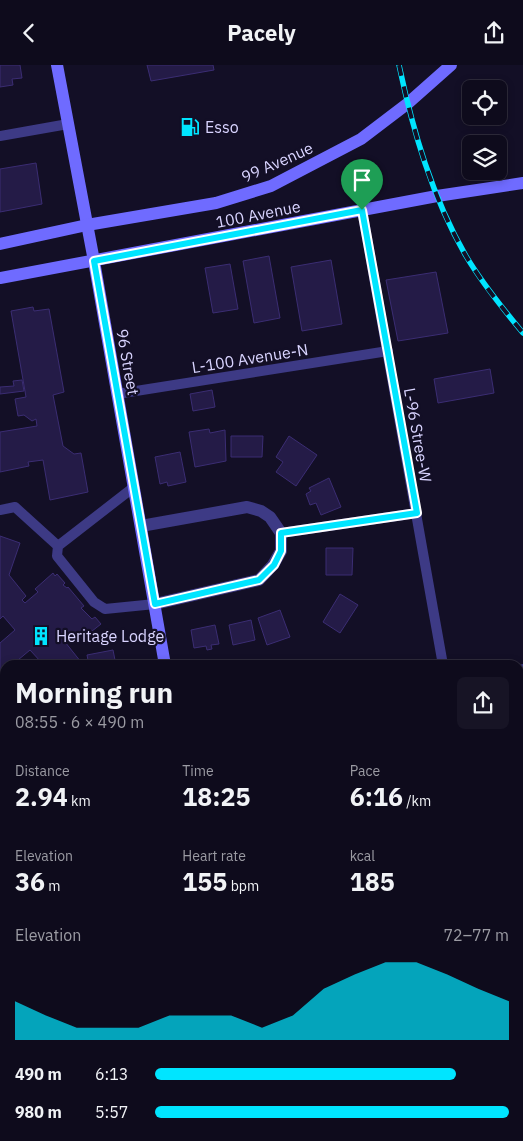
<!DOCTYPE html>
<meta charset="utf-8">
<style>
:root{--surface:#0e0b1c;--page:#171425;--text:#f1f3f6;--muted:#9b9ba3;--line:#2e2b3b;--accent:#00e5ff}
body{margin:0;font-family:"IBM Plex Sans",sans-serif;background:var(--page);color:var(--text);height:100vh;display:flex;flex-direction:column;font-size:19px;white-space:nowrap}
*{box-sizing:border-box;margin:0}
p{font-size:16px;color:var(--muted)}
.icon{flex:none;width:28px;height:28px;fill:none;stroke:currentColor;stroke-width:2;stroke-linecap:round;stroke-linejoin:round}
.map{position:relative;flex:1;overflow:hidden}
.drawer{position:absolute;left:0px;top:595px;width:524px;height:481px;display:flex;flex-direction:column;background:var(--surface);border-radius:15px 15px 0 0;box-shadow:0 2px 8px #0003,0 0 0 1px var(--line)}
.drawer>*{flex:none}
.fabs{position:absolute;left:462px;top:15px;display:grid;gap:10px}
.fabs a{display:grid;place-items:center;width:45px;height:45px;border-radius:8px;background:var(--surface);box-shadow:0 2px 8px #0003,0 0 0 1px var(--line);font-size:25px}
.pin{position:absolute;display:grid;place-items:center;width:42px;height:42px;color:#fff;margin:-51px -21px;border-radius:50% 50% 50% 0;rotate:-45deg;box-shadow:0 0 5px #0007}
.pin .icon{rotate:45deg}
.round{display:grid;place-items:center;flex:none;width:52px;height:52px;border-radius:8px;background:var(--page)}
.overview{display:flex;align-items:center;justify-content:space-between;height:85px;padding:0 15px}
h1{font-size:28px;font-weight:700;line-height:38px}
.figures{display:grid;grid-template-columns:repeat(3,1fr);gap:8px;height:85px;padding:5px 15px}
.figures div{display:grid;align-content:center}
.figures b{font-size:25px;font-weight:700}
.figures small{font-size:14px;font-weight:400}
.figures p{font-size:14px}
.chart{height:140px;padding:10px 15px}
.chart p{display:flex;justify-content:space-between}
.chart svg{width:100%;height:90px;margin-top:5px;fill:var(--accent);opacity:.7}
ul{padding:0 15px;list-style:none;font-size:16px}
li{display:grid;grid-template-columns:80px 60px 1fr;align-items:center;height:38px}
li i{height:12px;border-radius:6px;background:var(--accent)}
header{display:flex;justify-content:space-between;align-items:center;height:65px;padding:0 15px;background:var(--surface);font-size:22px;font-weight:700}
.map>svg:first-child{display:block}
</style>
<header><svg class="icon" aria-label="back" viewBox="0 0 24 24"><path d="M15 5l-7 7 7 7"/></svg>Pacely<svg class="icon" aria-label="share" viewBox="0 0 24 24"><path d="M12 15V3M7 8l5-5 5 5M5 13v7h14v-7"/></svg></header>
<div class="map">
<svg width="523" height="1076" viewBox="0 0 523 1076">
<rect width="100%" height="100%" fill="#130f26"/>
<!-- building -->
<g fill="#241b47" stroke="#3b2d73">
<path d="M0,0h20l2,13 -10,1 1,6 -13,2z"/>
<path d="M147,0h66l1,5 -63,11z"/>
<path d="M36,98l6,41 -42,8v-43z"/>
<path d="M269,191l11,62 -26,5 -11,-62z"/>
<path d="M331,195l11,64 -40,7 -11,-64z"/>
<path d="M230,199l8,45 -25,4 -8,-45z"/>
<path d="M436,207l12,61 -50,8 -12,-61z"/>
<path d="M33,242l1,4 15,-2 15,83 -11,3 10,51 11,8 7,-1 7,39 -38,8 -7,-40 -15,2 1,4 -29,6v-40l37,-6 -1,-7 -4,2 -8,-6 -6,1 -3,-17 11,-2 -15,-86z"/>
<path d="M490,304l4,24 -56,10 -4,-24z"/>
<path d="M22,315l2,11 -24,3v-7l14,-1 -1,-5z"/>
<path d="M212,325l3,17 -22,4 -3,-17z"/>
<path d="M209,364l1,4 15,-3 1,31 -31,6 -6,-35z"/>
<path d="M231,371h32l-1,21h-31z"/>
<path d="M289,371l28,19 -21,31 -20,-14 7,-10 -7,-5z"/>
<path d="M180,387l6,30 -18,4 -1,-4 -7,2 -5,-27z"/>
<path d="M329,413l12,29 -20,8 -5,-12 -6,2 -4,-11 5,-3 -2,-3z"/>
<path d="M0,471l20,7 -11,32 17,21 -4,4 3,3 13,-11 -3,-3 18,-16 2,3 2,-2 8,9 -2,2 4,3 1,-1 16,19 -3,2 11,11 3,-2 6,7 -19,15 -5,-6 -12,9 16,20 7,-2 -1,-5 26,-5 3,15h-79l4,-3 -11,-12 -18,15h-7v68l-5,1v-91l15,-13 -12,-14 -3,3z"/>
<path d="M326,483h27l-1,27h-26z"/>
<path d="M340,529l18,11 -18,28 -17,-11z"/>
<path d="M280,545l10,27 -23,8 -9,-27z"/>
<path d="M251,555l4,20 -22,5 -4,-20z"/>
<path d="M215,560l4,19 -8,1 1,4 -5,1 -1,-4 -12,2 -3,-18z"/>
<path d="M523,789v20l-4,1v-20z"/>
<path d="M0,1015h5v46l-5,1z"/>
</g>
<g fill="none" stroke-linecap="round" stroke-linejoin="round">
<!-- lane -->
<g stroke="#3d3a85" stroke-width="10">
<path d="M0,71l68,-12"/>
<path d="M362,145l81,455"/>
<path d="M117,329l271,-43"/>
<path d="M134,422l-76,59 -1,10 37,46 11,7 50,-5"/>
<path d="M0,445l15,-3 43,39"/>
<path d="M281,468l136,-20"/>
<path d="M519,605l4,-1"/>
<path d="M0,838l5,-1"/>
<path d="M519,888h4"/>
<path d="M283,1071l1,5"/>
<path d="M100,1076l27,-5"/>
</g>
<!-- street -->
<g stroke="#3d3a85" stroke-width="12">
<path d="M141,461l106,-19 14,4 9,6 11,16v18l-8,14 -14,15 -104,24"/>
<path d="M0,714l5,-1"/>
<path d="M519,746l4,-1"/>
<path d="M0,969l5,-1"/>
<path d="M519,1018l4,-1"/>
</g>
<!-- secondary -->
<g stroke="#6f6bff" stroke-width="12">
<path d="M57,0l37,196 71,404"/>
<path d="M0,179l87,-19 129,-22 55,-17 90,-47 46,-35 44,-39"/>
<path d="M0,213l437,-82 86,-13"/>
<path d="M249,1071l1,5"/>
</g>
<!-- rail casing -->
<g stroke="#00e5ff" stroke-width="5.5">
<path id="rail" d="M399,0c14,66 33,132 67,191 16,27 37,53 57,77"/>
</g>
<!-- rail -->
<use href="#rail" stroke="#130f26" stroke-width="4" stroke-dasharray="11" stroke-linecap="butt"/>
</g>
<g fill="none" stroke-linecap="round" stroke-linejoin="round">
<!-- route casing -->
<g stroke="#fff" stroke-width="10">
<path id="route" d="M362,145l55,303 -136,20v18l-7,14 -15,15 -104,24 -61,-343z"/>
</g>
<!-- route -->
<use href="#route" stroke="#00e5ff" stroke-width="6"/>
</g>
<!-- icons -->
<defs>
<g id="fuel-bare" transform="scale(1.5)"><path d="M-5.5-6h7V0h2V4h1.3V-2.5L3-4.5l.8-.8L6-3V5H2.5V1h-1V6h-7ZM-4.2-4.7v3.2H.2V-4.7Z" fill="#00e5ff" stroke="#130f26" stroke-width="2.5" paint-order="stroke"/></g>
<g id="building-bare" transform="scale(1.5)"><path d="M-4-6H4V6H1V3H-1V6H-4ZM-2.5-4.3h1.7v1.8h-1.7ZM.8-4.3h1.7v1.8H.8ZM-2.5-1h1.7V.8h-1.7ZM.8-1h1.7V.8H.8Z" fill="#00e5ff" stroke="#130f26" stroke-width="2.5" paint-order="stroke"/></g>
</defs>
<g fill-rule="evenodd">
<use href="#fuel-bare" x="190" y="62"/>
<use href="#building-bare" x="41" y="571"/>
</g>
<g text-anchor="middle" stroke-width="4.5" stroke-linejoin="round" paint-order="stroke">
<!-- poi labels -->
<g font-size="16" fill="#d9d4ff" stroke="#130f26" text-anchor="start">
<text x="205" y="68">Esso</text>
<text x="56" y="577">Heritage Lodge</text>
</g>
<!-- street labels -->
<g font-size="16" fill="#d9d4ff" stroke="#130f26">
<text transform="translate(277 97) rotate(-24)" y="6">99 Avenue</text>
<text transform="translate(258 149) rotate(-11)" y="6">100 Avenue</text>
<text transform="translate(250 293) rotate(-9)" y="6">L-100 Avenue-N</text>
<text transform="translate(128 297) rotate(80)" y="6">96 Street</text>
<text transform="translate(418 370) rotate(80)" y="6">L-96 Stree-W</text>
</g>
</g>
</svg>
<div class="fabs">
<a><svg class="icon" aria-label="locate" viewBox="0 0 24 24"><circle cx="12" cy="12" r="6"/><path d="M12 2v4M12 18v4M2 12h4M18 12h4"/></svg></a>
<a><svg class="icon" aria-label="layers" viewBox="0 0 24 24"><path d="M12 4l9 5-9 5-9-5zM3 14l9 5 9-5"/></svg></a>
</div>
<div class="pin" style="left:362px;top:145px;background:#1e9e55"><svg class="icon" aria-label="arrive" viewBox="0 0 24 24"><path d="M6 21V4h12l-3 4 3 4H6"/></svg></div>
<section class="drawer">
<div class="overview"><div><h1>Morning run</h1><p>08:55 · 6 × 490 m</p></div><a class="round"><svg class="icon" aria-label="share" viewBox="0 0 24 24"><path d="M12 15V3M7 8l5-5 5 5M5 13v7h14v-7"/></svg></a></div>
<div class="figures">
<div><p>Distance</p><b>2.94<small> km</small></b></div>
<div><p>Time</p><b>18:25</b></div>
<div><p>Pace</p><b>6:16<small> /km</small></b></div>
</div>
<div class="figures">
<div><p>Elevation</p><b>36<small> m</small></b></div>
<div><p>Heart rate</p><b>155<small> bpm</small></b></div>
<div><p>kcal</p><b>185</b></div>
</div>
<div class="chart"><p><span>Elevation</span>72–77 m</p>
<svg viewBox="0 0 160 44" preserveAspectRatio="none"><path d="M0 44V25L10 32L20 38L30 38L40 38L50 32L60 32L70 32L80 38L90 32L100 19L110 12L120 6L130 6L140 12L150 19L160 25V44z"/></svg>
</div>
<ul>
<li><b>490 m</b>6:13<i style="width:85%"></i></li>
<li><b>980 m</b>5:57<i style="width:100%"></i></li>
</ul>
</section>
</div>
